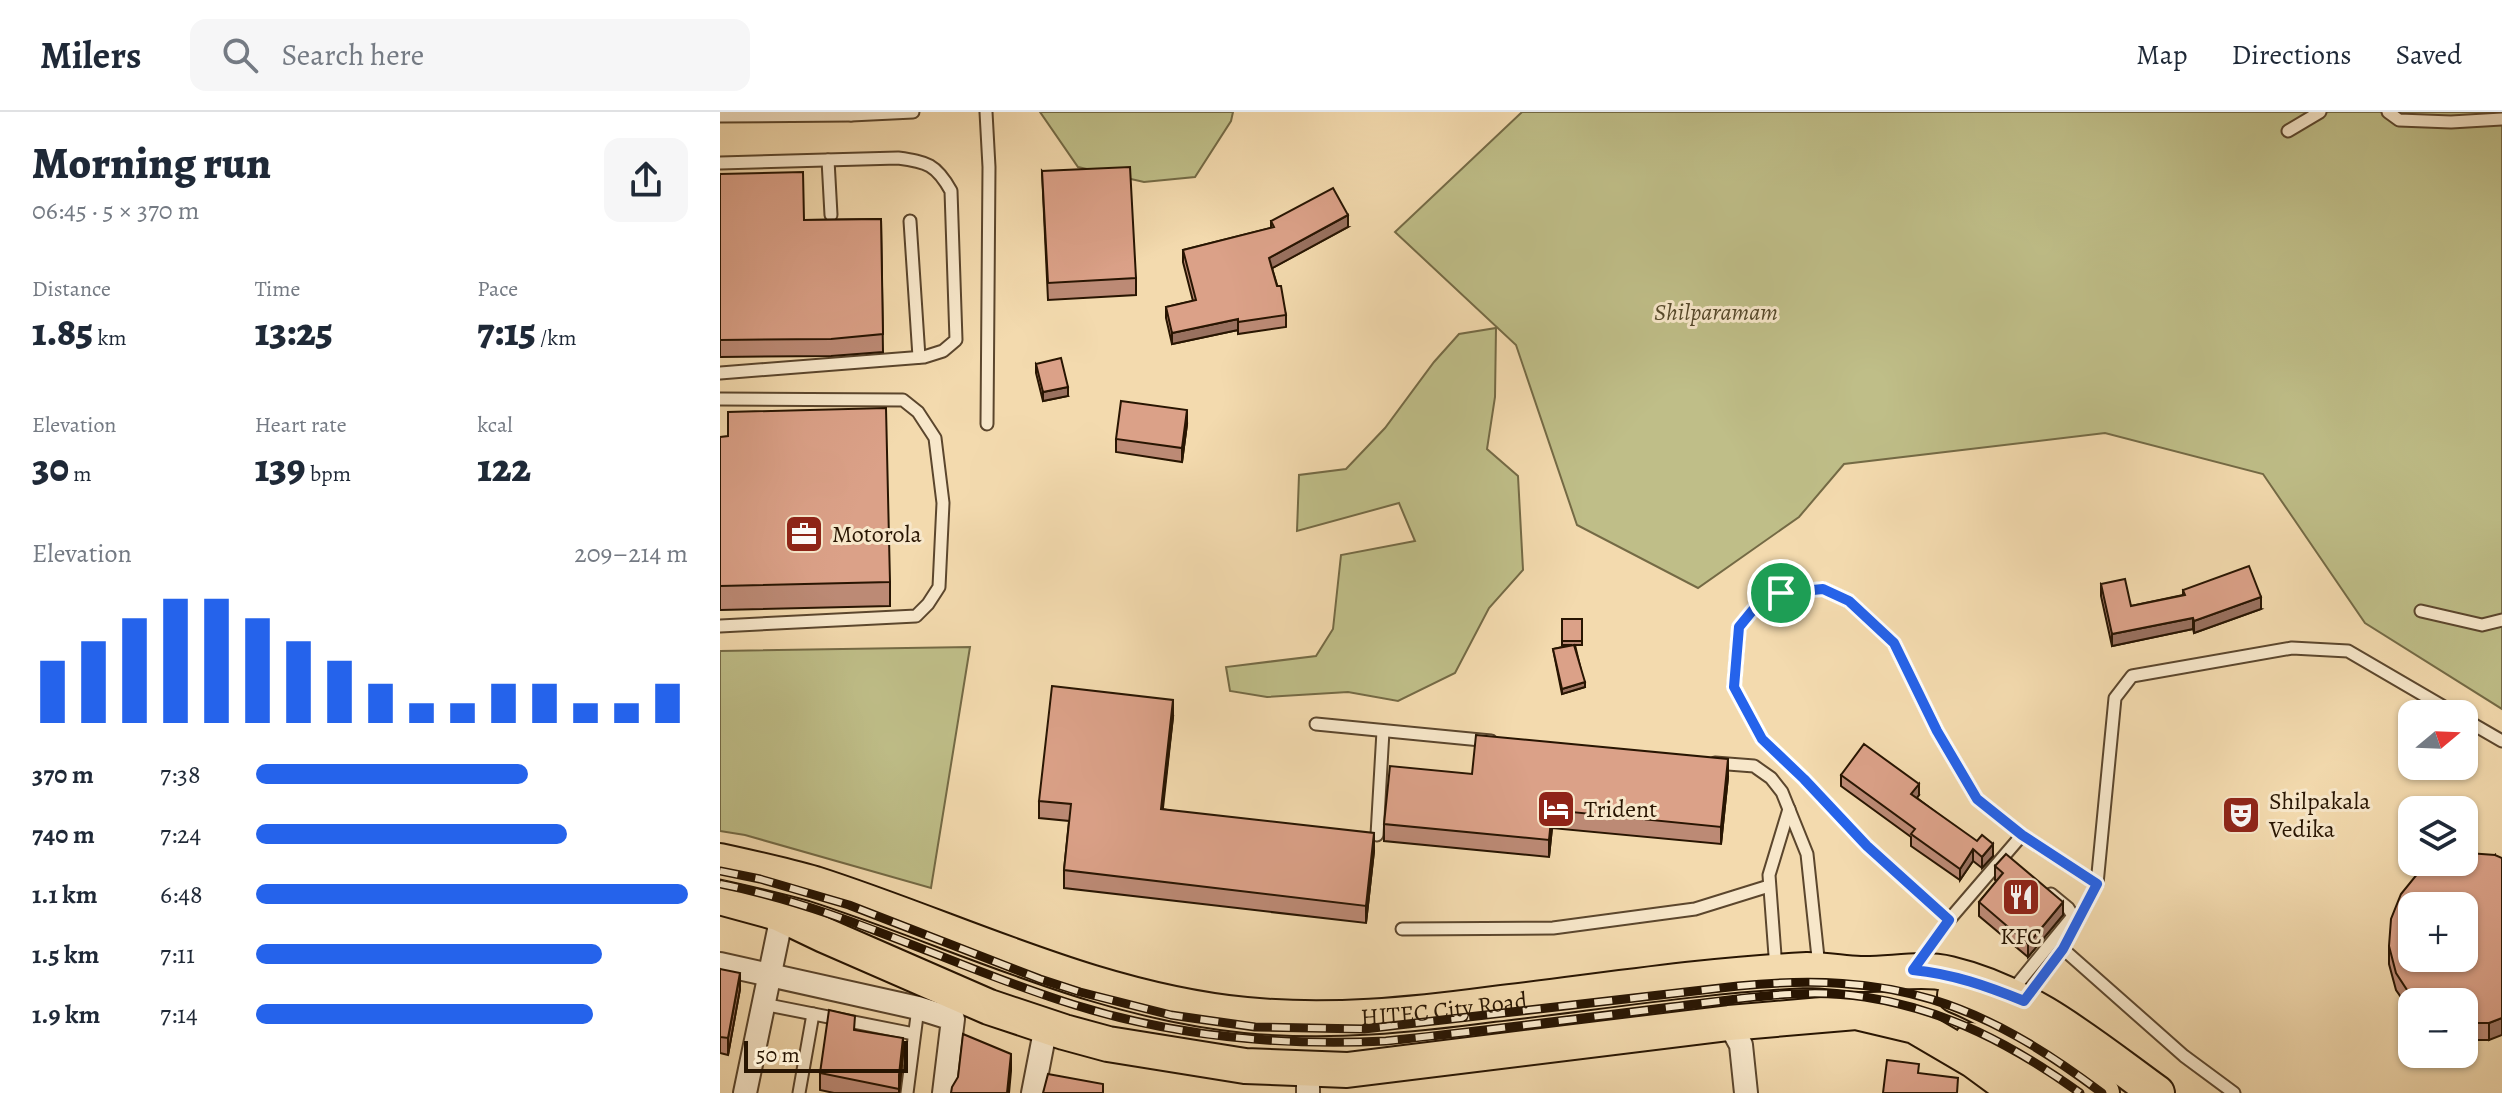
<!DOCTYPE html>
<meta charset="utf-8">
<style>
:root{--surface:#fff;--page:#f6f6f7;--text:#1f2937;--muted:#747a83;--line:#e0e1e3;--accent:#2563eb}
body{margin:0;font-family:Alegreya,serif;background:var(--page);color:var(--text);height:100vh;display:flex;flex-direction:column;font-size:30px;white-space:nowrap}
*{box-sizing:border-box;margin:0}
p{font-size:26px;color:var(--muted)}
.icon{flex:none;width:44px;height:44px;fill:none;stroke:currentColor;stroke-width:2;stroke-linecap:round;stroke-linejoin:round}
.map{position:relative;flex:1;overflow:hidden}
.sheet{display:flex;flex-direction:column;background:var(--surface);width:720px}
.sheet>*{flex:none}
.needle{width:52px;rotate:71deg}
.controls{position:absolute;left:1678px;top:588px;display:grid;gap:16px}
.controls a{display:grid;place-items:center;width:80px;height:80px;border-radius:16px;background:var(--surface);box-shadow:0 2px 6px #0004;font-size:40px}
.scale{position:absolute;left:24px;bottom:20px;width:164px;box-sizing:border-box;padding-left:8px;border:4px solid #281502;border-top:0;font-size:22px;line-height:28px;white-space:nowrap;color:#281502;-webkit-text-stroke:6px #f7e7ca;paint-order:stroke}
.pin{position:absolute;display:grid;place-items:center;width:68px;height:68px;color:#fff;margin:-34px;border:4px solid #fff;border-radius:50%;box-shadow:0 2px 8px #0007}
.round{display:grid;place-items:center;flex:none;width:84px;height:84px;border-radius:16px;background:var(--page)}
.head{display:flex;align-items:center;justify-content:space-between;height:136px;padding:0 32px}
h1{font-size:44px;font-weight:800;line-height:60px}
.metrics{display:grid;grid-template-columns:repeat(3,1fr);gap:12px;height:136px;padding:8px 32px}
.metrics div{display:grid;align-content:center}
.metrics b{font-size:40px;font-weight:800}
.metrics small{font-size:22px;font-weight:400}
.metrics p{font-size:22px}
.chart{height:224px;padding:16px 32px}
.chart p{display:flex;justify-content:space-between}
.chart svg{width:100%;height:144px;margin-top:8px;stroke:var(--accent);stroke-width:6}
ul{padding:0 32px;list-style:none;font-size:26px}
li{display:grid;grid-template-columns:128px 96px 1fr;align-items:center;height:60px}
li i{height:20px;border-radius:10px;background:var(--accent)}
header{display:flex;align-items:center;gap:48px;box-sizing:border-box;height:112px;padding:0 40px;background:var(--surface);border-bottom:2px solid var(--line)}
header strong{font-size:38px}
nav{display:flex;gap:44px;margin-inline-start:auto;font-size:28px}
.search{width:560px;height:72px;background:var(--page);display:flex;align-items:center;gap:20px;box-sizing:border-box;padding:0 28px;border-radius:16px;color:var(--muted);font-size:30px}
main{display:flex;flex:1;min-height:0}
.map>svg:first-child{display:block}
</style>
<header>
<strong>Milers</strong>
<div class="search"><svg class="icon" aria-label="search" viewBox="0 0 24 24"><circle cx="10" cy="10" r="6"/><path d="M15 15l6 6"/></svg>Search here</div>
<nav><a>Map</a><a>Directions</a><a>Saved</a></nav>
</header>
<main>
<section class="sheet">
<div class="head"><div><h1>Morning run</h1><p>06:45 · 5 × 370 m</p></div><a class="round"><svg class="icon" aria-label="share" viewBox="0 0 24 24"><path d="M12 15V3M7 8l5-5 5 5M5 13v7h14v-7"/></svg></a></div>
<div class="metrics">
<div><p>Distance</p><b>1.85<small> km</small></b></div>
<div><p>Time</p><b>13:25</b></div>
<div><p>Pace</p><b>7:15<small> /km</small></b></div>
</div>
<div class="metrics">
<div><p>Elevation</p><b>30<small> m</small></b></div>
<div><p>Heart rate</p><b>139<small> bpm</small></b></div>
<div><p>kcal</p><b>122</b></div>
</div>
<div class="chart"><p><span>Elevation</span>209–214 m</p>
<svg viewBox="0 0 160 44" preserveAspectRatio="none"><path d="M5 44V25M15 44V19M25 44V12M35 44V6M45 44V6M55 44V12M65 44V19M75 44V25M85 44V32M95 44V38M105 44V38M115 44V32M125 44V32M135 44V38M145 44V38M155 44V32"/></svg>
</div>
<ul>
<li><b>370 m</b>7:38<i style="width:63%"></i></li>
<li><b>740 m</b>7:24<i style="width:72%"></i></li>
<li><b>1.1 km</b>6:48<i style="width:100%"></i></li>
<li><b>1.5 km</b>7:11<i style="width:80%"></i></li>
<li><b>1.9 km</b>7:14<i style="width:78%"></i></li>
</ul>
</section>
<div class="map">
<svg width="1782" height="981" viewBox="0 0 1782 981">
<rect width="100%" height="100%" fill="#f3daae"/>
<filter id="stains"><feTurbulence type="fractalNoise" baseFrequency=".0025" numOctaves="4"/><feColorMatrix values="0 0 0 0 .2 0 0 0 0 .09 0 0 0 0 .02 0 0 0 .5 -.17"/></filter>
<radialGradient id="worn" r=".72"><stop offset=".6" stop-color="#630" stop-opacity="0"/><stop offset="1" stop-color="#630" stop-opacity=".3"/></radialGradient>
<!-- green -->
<g fill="#bfbe88" stroke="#746a45" stroke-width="2">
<path d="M320,0h193l-2,9 -36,56 -51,5 -66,-15z"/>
<path d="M802,0h980v597l-137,-86 -102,-149 -158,-41 -261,31 -45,53 -101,71 -121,-63 -61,-180 -121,-113z"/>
<path d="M776,216l-1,69 -8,52 31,27 5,94 -34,38 -34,65 -57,28 -50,-9 -81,5 -37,-6 -4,-24 90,-11 17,-27 8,-74 74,-14 -16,-38 -102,28 2,-56 47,-6 39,-41 49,-66 25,-28z"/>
<path d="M250,535l-39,241 -186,-53 -25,-4v-180z"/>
</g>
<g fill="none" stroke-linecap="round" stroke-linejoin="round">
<!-- lane casing -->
<g stroke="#5b462d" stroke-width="15">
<g id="lane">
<path d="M266,0l3,55 -2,257"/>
<path d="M1668,0l11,8 52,2 51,-3"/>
<path d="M131,3l62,-3"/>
<path d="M0,4l131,-1v-3"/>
<path d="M1568,19l32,-19"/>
<path d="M108,48l3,55"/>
<path d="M0,51l178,-5c29,4 38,6 53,33l5,149 -13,11 -19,6 -204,16"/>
<path d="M190,109l9,136"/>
<path d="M0,287l183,1 15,12 17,26 8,65 -4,84 -11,17 -12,12 -196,10"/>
<path d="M1701,499l61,14 20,-5"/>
<path d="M1744,607l38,22"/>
<path d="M596,612l175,17"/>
<path d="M995,651l39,3 17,12 11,14 25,62 12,113"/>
<path d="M657,723l6,-104"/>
<path d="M1229,808l73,-85"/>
<path d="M682,817l151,-1 142,-19 74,-23"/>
<path d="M1343,837l121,107 50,37"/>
<path d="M1196,854l33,-46 -82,-74 -63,-67 -42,-40 -28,-52 5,-60 18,-22 24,-12 42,-4 26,12 45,42 43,88 40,68 45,36 75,49"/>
<path d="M1056,857l-7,-94 20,-66"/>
<path d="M1291,880l62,-76 -5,-8 -17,-14"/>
<path d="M1305,888l38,-51 34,-65 18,-186 17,-22 160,-28 56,3 108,63"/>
<path d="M43,892l151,30"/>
<path d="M79,981l14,-79"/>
<path d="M187,981l11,-85"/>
</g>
</g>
<!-- street casing -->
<g stroke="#5b462d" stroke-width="26">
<g id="street">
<path d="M0,852l198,44 35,11 -9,74"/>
<path d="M1009,911l12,22 5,48"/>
<path d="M583,954l5,15v12"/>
<path d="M25,981l34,-163 -1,-17"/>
<path d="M313,981l13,-67"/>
</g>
</g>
<!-- primary casing -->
<g stroke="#281502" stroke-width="38">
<g id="primary">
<path id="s1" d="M0,749c32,7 64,14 95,23 143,46 279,116 431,131 83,8 165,0 247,-11 105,-12 209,-29 314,-34 18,0 35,3 53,4 30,1 59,-7 90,0 80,19 142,72 207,119"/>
<path d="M0,785l58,16 46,22 165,72 75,25 44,12 137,22 102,4 382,-47 127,-11 59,14 58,34 45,33"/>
<path d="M1235,883c55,22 100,63 147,98"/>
<path d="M1252,928l41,19 49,34"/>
</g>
</g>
<!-- lane -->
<use href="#lane" stroke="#f7e7ca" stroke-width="11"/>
<!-- street -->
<use href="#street" stroke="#f7e7ca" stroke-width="22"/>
<!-- primary -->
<use href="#primary" stroke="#f3daae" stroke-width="34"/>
<!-- rail casing -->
<g stroke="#281502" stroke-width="9">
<g id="rail">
<path d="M0,759l40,8 89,26 191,74 40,13 91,23 84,12 109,2 374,-43c153,-15 242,15 364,107"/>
<path d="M0,772c124,24 235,84 355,121 102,32 206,41 311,36 95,-10 190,-22 285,-34 64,-7 130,-20 194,-10 82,13 148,48 215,96"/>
</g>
</g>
<!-- rail -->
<use href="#rail" stroke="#f7e7ca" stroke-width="6" stroke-dasharray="18" stroke-linecap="butt"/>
</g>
<!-- wall -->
<g fill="#bc8a75" stroke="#281502" stroke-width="2">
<path d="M322,59l94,107v17l-88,5z"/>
<path d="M0,62l84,46 77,-1 2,133 -52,4 -111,1z"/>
<path d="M551,109l77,6 -76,41 14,47v12l-48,7v-4l-66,14 -6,-26v-11l27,-6 -10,-39v-12l88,-22z"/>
<path d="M316,252l32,32 -25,5 -7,-28z"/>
<path d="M467,312l-5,38 -66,-10v-13z"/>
<path d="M0,325l170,145v24l-170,4z"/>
<path d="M1381,472l30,22 52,-11v-5l78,19 -67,24 -1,-4 -81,17 -11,-50z"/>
<path d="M842,507h20v26h-7l10,42 -23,7 -9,-45 19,-4h-10z"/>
<path d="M453,605l-11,92 212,42 -8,72 -302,-35v-18l5,-49 -30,-3v-17z"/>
<path d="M752,662l256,3 -7,67 -169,-16 -3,29 -165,-16v-17z"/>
<path d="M1121,663l78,20 -2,3 76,58 -11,12 -9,-7 -13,19 -49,-34v-9l-70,-51z"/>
<path d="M1775,743l-6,185h-25v-38h-52v11l-16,-23 -7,-26v-18z"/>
<path d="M1275,754l68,49 -35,42 -49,-41v-14l18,-21 -2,-1z"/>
<path d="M0,857l20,20 -12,66 -8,-2z"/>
<path d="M135,918l48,25 -4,38h-65l-14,-3v-17z"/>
</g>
<!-- shaded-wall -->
<g fill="#99715f" stroke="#281502" stroke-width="2">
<path d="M628,103v12l-79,43v-12z"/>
<path d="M518,207v11l-66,14v-11z"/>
<path d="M348,275v9l-25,5v-9z"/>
<path d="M467,298v14l-5,38v-14z"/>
<path d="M1541,485v12l-67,24v-12z"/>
<path d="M1473,506v11l-81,17v-12z"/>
<path d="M865,570v5l-23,7v-5z"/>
<path d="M453,588v17l-12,109v-17z"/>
<path d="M1008,647v18l-7,67v-17z"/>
<path d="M1199,672v11l-8,10v-11z"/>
<path d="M832,698v18l-3,29v-17z"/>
<path d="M654,721v18l-8,72v-17z"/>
<path d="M1273,732v12l-11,12v-11z"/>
<path d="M1253,737v12l-13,19v-11z"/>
<path d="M1343,790v13l-35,42v-13z"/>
<path d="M20,861v16l-12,66v-17z"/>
<path d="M1782,906v17l-13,5v-17z"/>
<path d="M183,926v17l-4,37v-17z"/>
<path d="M291,942v17l-2,22h-2z"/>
</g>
<!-- building -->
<g fill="#dba188" stroke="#281502" stroke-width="2" fill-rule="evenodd">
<path d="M410,55l6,111 -88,5 -6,-112z"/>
<path d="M83,60l1,48 77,-1 2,115 -52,5 -111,1v-166z"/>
<path d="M613,76l15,27 -79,43 8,28h4l5,29 -48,7v-3l-66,14 -6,-26 30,-7 -13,-50 91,-23 -3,-6z"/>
<path d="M341,246l7,29 -25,5 -7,-28z"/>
<path d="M401,289l66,9 -5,38 -66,-9z"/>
<path d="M166,296l4,174 -170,4v-149l8,-1v-24z"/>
<path d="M1529,454l12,31 -67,24 -1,-3 -81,16 -11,-50 24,-5 6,27 54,-11 -2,-5z"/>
<rect x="842" y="507" width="20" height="22"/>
<path d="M854,533l11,37 -23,7 -9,-40z"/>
<path d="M332,574l121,14 -12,109 213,24 -8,73 -302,-36 7,-66 -32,-3z"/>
<path d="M756,623l252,24 -7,68 -169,-17 -3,30 -165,-16 6,-58 82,8z"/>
<path d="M1144,632l55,40 -8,10 66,47 5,-6 11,9 -11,13 -9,-8 -13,20 -49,-35 4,-5 -74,-54z"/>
<path d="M1748,741l27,2 7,3v160l-13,5h-25v-21h-45l-8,-6 -15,-23 -7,-27 2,-27 10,-25 17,-21 19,-11h27v-8zM1692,794h52v52h-52z"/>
<path d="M1286,742l57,48 -35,42 -49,-42 24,-29 -8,-7z"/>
<path d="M0,857l20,4 -12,65 -8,-1z"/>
<path d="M109,898l26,6 -1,14 49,8 -4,37v14l-79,-16z"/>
<path d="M243,922l48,20 -4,39h-56l1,-6 6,-10z"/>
<path d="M1167,948l32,4 -1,9 40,5 -1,15h-74z"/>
<path d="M328,962l55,10v9h-60z"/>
</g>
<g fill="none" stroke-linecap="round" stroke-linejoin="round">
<!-- route casing -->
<g stroke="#fff" stroke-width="16">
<path id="route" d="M1103,477l26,12 45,42 43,88 40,68 45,36 75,49 -34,65 -39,52c-37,-15 -71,-27 -111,-31l36,-50 -82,-74 -63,-67 -42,-40 -28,-52 5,-60 18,-22 24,-12z"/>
</g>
<!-- route -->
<use href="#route" stroke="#2563eb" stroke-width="10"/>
</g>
<!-- icons -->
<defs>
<g id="office-square" transform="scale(2)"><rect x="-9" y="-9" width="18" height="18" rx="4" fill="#8f2418" stroke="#f7e7ca"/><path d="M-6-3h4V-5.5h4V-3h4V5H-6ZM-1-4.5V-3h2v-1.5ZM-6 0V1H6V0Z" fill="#fff"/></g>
<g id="hotel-square" transform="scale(2)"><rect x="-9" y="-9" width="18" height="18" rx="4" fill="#8f2418" stroke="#f7e7ca"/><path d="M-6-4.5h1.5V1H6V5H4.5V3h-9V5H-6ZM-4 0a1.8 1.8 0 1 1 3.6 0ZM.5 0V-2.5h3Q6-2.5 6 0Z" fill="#fff"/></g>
<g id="theatre-square" transform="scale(2)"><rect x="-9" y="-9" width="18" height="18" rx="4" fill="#8f2418" stroke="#f7e7ca"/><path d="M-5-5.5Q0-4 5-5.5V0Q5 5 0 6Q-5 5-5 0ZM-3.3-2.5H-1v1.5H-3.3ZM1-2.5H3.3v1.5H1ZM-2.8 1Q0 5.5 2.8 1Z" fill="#fff"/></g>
<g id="restaurant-square" transform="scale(2)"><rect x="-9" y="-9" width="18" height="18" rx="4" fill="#8f2418" stroke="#f7e7ca"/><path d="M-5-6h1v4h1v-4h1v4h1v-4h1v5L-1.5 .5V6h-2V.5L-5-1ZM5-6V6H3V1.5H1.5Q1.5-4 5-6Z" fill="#fff"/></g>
</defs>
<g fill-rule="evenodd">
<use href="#office-square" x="84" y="422"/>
<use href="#hotel-square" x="836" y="697"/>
<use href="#theatre-square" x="1521" y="703"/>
<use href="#restaurant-square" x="1301" y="785"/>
</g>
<g text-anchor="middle" stroke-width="6" stroke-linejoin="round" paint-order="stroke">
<!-- park labels -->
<g font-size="24" font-style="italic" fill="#55482a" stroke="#f7e7ca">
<text x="996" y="208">Shilparamam</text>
</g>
<!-- poi labels -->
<g font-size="24" fill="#281502" stroke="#f7e7ca" text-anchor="start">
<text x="112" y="430">Motorola</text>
<text x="1549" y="697">Shilpakala<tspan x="1549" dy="28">Vedika</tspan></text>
<text x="864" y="705">Trident</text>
<text x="1301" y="832" text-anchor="middle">KFC</text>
</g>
<!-- street labels -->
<g font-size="24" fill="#281502" stroke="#f7e7ca">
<text dy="8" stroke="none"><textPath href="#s1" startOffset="748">HITEC City Road</textPath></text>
</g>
</g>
<rect width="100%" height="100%" filter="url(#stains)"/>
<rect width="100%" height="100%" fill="url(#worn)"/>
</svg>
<div class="controls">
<a><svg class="needle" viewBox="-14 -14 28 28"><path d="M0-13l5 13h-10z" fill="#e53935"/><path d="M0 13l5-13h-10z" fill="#747a83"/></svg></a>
<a><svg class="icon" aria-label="layers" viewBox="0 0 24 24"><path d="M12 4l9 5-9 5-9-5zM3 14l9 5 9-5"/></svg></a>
<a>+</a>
<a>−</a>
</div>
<div class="scale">50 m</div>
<div class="pin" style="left:1061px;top:481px;background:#1e9e55"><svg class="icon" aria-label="arrive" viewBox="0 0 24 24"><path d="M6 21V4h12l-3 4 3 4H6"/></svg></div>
</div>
</main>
